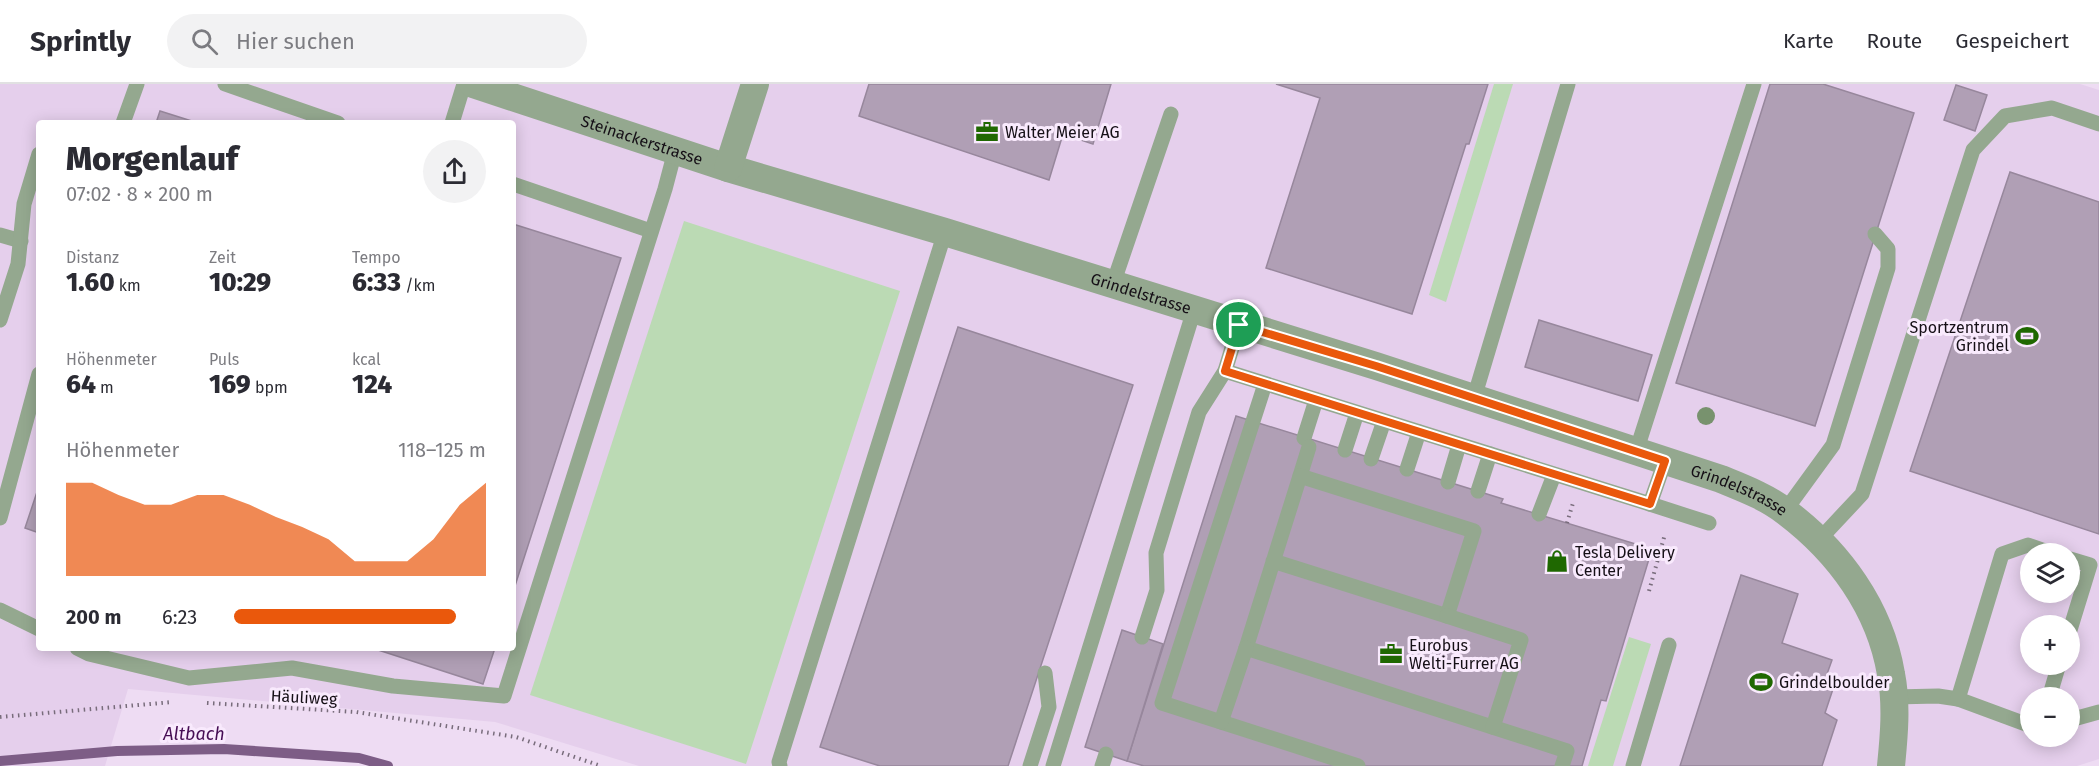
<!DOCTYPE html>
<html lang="de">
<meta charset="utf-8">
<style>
:root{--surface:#fff;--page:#f2f2f3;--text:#2b2b33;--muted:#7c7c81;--line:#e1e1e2;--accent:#ea580c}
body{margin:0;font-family:"Fira Sans",sans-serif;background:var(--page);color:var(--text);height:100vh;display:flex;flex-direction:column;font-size:22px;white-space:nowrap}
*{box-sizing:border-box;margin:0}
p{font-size:20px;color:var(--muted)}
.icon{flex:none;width:33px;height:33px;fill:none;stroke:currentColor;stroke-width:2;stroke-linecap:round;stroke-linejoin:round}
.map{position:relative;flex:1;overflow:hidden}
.sheet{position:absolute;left:36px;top:36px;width:480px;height:531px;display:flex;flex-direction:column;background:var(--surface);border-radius:6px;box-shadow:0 3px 15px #0003}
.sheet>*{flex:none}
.fabs{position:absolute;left:2020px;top:459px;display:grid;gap:12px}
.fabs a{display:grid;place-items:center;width:60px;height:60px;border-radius:50%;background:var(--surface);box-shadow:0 3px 15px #0003;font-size:30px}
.pin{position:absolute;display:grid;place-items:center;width:51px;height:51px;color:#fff;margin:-26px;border:3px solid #fff;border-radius:50%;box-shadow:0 2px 6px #0007}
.round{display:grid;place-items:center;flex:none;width:63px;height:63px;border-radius:32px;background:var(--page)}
.overview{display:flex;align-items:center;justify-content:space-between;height:102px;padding:0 30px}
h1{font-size:33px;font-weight:800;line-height:45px}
.figures{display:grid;grid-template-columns:repeat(3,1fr);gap:9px;height:102px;padding:6px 30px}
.figures div{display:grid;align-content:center}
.figures b{font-size:26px;font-weight:800}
.figures small{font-size:16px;font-weight:400}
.figures p{font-size:16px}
.chart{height:168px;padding:12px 30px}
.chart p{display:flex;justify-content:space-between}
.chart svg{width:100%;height:108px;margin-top:6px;fill:var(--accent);opacity:.7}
ul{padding:0 30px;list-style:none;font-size:20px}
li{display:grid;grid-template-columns:96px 72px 1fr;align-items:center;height:45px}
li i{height:15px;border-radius:8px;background:var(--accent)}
header{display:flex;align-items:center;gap:36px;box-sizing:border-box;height:84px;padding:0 30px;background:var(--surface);border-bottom:2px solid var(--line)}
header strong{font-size:28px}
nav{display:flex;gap:33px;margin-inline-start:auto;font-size:21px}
.search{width:420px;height:54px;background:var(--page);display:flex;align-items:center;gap:15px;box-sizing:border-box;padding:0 21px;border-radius:33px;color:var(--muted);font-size:22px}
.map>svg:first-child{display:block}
</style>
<header>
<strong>Sprintly</strong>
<div class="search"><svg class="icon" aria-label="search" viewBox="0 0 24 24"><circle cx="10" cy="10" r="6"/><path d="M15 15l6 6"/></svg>Hier suchen</div>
<nav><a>Karte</a><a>Route</a><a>Gespeichert</a></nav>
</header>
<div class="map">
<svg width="2099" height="682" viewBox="0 0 2099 682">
<rect width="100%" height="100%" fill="#eedcf3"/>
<!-- built -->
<path fill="#e5cfec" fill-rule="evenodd" d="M0,0h2080l19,6v669l-22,7h-1438l-144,-44 -367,-33 -23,77h-105zM39,39h474v525h-474zM2031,470h39v38h-39zM2031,542h39v38h-39zM2031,614h39v38h-39z"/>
<!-- green -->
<g fill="#bbdab4">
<path d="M1494,0h19l-67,218 -17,-7z"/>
<path d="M684,137l216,70 -154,473 -216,-69z"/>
<path d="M1629,553l22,7 -38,122h-25z"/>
</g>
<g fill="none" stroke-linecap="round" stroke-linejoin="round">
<!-- stream -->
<path stroke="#7d5d86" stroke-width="10" d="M0,677l117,-10 107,-2 135,9 29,8"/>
</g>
<!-- building -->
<g fill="#b09fb5" stroke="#97879c" stroke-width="1.5">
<path d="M869,0h242l-18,60 -30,-10 -14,46 -190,-64z"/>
<path d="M1276,0h212l-19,60h-3l-54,170 -146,-46 54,-170z"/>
<path d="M1770,0h53l91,29 -99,313 -139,-43z"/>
<path d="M1956,1l31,10 -12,36 -31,-11z"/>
<path d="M160,27l38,12h-42z"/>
<path d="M2010,88l89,30v332l-189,-63z"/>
<path d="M513,140l108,34 -108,334z"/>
<path d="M1539,236l113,35 -14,46 -113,-34z"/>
<path d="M958,243l175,58 -125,381h-128l-60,-19z"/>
<path d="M1236,332l267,83 -2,4 151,46 -46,152 -5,-1 -19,66h-438l-17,-5z"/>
<path d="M39,402v47l-14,-5z"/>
<path d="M1741,491l57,19 -16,49 50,17 -5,14 10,3 -12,36 12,7 -15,46h-142z"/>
<path d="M1122,546l41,14 -36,117 -42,-14z"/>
<path d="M372,564h123l-12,36z"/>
</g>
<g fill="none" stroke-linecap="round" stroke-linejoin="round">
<!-- path -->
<g stroke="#786c7b" stroke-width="4" stroke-dasharray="1.5 4.5" stroke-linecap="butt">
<path d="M1567,439l6,-20"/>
<path d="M1649,507l16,-57"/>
<path d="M207,619l149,9 160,25 85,29"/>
<path d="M0,633l173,-15"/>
</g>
<!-- lane -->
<g stroke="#94a88f" stroke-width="15">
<path d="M225,0l113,39"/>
<path d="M123,39l14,-39"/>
<path d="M452,39l12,-39"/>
<path d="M513,100l138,47"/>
<path d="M0,151l21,6"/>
<path d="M1113,200l58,-170"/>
<path d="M0,236l18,-56 6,-60 15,-50"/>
<path d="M1225,287l425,133 15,-43"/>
<path d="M1265,300l-103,319 196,63"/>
<path d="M1474,314l94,-314"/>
<path d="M1304,354l12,-38"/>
<path d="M1345,366l12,-37"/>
<path d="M1636,368l118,-368"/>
<path d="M1371,375l13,-38"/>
<path d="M1407,385l12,-37"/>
<path d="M1300,392l9,-29"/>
<path d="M1448,398l11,-37"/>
<path d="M1478,407l12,-37"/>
<path d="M1650,420l59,19"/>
<path d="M1785,427l48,-66 55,-177v-19l-13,-15"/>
<path d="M1539,430l15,-39"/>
<path d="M0,434l39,-144"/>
<path d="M1819,456l43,-46 111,-344 32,-34 47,-8 47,16"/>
<path d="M2070,475l20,6 -20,65"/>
<path d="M1273,477l174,55 27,-85 -174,-55 -54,172 321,103 -5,15"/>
<path d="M0,526l39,19"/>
<path d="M1447,532l74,24 -28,87"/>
<path d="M1142,553l15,-47 -1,-37 43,-141 26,-41 14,-46"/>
<path d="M77,564l12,6 100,24 103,-10 101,18 111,10 161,-507 10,-38"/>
<path d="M1894,613l44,-1 20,3 73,27"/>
<path d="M2049,614l10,-34"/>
<path d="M1958,615l44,-145 26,-9 26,9"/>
<path d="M2070,636l29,-8"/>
<path d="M1221,638l25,-74"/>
<path d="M780,682l-1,-4 166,-530"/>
<path d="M1030,682l19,-59 -4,-34"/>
<path d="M1053,682l141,-456"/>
<path d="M1102,682l4,-12"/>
<path d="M1633,682l36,-121"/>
</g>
<!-- street -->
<g stroke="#94a88f" stroke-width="28">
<path id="s1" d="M473,0l255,84 217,64 431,134 345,113c22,9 46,18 65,33 53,40 94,96 105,162 6,30 3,62 0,92"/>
<path d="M728,84l27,-84"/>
</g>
</g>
<!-- trees -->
<circle fill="#78926e" cx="1706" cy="332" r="9"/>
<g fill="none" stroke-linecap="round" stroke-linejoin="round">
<!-- route casing -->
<g stroke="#fff" stroke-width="12">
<path id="route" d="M1239,241l137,41 289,95 -15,43 -425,-133z"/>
</g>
<!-- route -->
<use href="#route" stroke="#ea580c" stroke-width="8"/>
</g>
<!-- icons -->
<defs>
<g id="office-bare" transform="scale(1.8)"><path d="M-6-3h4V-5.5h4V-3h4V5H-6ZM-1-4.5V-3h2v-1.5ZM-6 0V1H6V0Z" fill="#1f6801" stroke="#f9eafd" stroke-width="2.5" paint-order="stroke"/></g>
<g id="stadium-bare" transform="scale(1.8)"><path d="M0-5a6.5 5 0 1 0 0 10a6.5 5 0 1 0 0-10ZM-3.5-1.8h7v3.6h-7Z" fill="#1f6801" stroke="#f9eafd" stroke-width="2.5" paint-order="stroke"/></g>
<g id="shop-bare" transform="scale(1.8)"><path d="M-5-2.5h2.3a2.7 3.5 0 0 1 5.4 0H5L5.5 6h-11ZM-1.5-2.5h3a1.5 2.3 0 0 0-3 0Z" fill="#1f6801" stroke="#f9eafd" stroke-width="2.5" paint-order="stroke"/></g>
</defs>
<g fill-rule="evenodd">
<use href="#office-bare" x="987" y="48"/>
<use href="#stadium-bare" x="2027" y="252"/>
<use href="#shop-bare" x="1557" y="477"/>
<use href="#office-bare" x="1391" y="570"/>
<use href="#stadium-bare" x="1761" y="598"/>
</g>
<g text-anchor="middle" stroke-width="6" stroke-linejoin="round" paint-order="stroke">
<!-- poi labels -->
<g font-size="16" fill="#150f16" stroke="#f9eafd" text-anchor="start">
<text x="1005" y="54">Walter Meier AG</text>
<text x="2009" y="249" text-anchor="end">Sportzentrum<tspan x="2009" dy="18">Grindel</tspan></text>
<text x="1575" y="474">Tesla Delivery<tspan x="1575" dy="18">Center</tspan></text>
<text x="1409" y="567">Eurobus<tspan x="1409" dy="18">Welti-Furrer AG</tspan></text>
<text x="1779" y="604">Grindelboulder</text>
</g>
<!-- street labels -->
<g font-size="16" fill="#150f16" stroke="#f9eafd">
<text dy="6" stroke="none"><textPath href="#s1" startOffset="178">Steinackerstrasse</textPath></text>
<text dy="6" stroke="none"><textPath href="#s1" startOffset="700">Grindelstrasse</textPath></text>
<text dy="6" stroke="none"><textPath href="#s1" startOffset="1330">Grindelstrasse</textPath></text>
<text transform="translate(304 613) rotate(3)" y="6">Häuliweg</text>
</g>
<!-- water labels -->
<g font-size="18" font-style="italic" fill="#460d54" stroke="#f9eafd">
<text x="194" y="656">Altbach</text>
</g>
</g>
</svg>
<div class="fabs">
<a><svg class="icon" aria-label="layers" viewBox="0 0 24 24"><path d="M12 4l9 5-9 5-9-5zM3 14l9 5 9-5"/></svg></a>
<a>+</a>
<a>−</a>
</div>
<div class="pin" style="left:1239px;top:241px;background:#1e9e55"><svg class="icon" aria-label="arrive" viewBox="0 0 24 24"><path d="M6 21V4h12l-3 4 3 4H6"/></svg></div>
<section class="sheet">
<div class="overview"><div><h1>Morgenlauf</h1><p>07:02 · 8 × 200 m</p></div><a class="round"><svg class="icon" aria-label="share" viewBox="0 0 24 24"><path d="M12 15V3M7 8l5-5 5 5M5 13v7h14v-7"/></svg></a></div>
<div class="figures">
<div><p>Distanz</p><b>1.60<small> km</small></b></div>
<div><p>Zeit</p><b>10:29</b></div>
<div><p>Tempo</p><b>6:33<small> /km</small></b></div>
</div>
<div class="figures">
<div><p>Höhenmeter</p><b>64<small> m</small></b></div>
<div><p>Puls</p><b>169<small> bpm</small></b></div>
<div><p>kcal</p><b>124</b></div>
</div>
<div class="chart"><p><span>Höhenmeter</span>118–125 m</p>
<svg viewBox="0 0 160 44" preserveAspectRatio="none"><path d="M0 44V6L10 6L20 11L30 15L40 15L50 11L60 11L70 15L80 20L90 24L100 29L110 38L120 38L130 38L140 29L150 15L160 6V44z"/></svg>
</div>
<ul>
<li><b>200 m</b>6:23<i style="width:88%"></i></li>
</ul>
</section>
</div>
